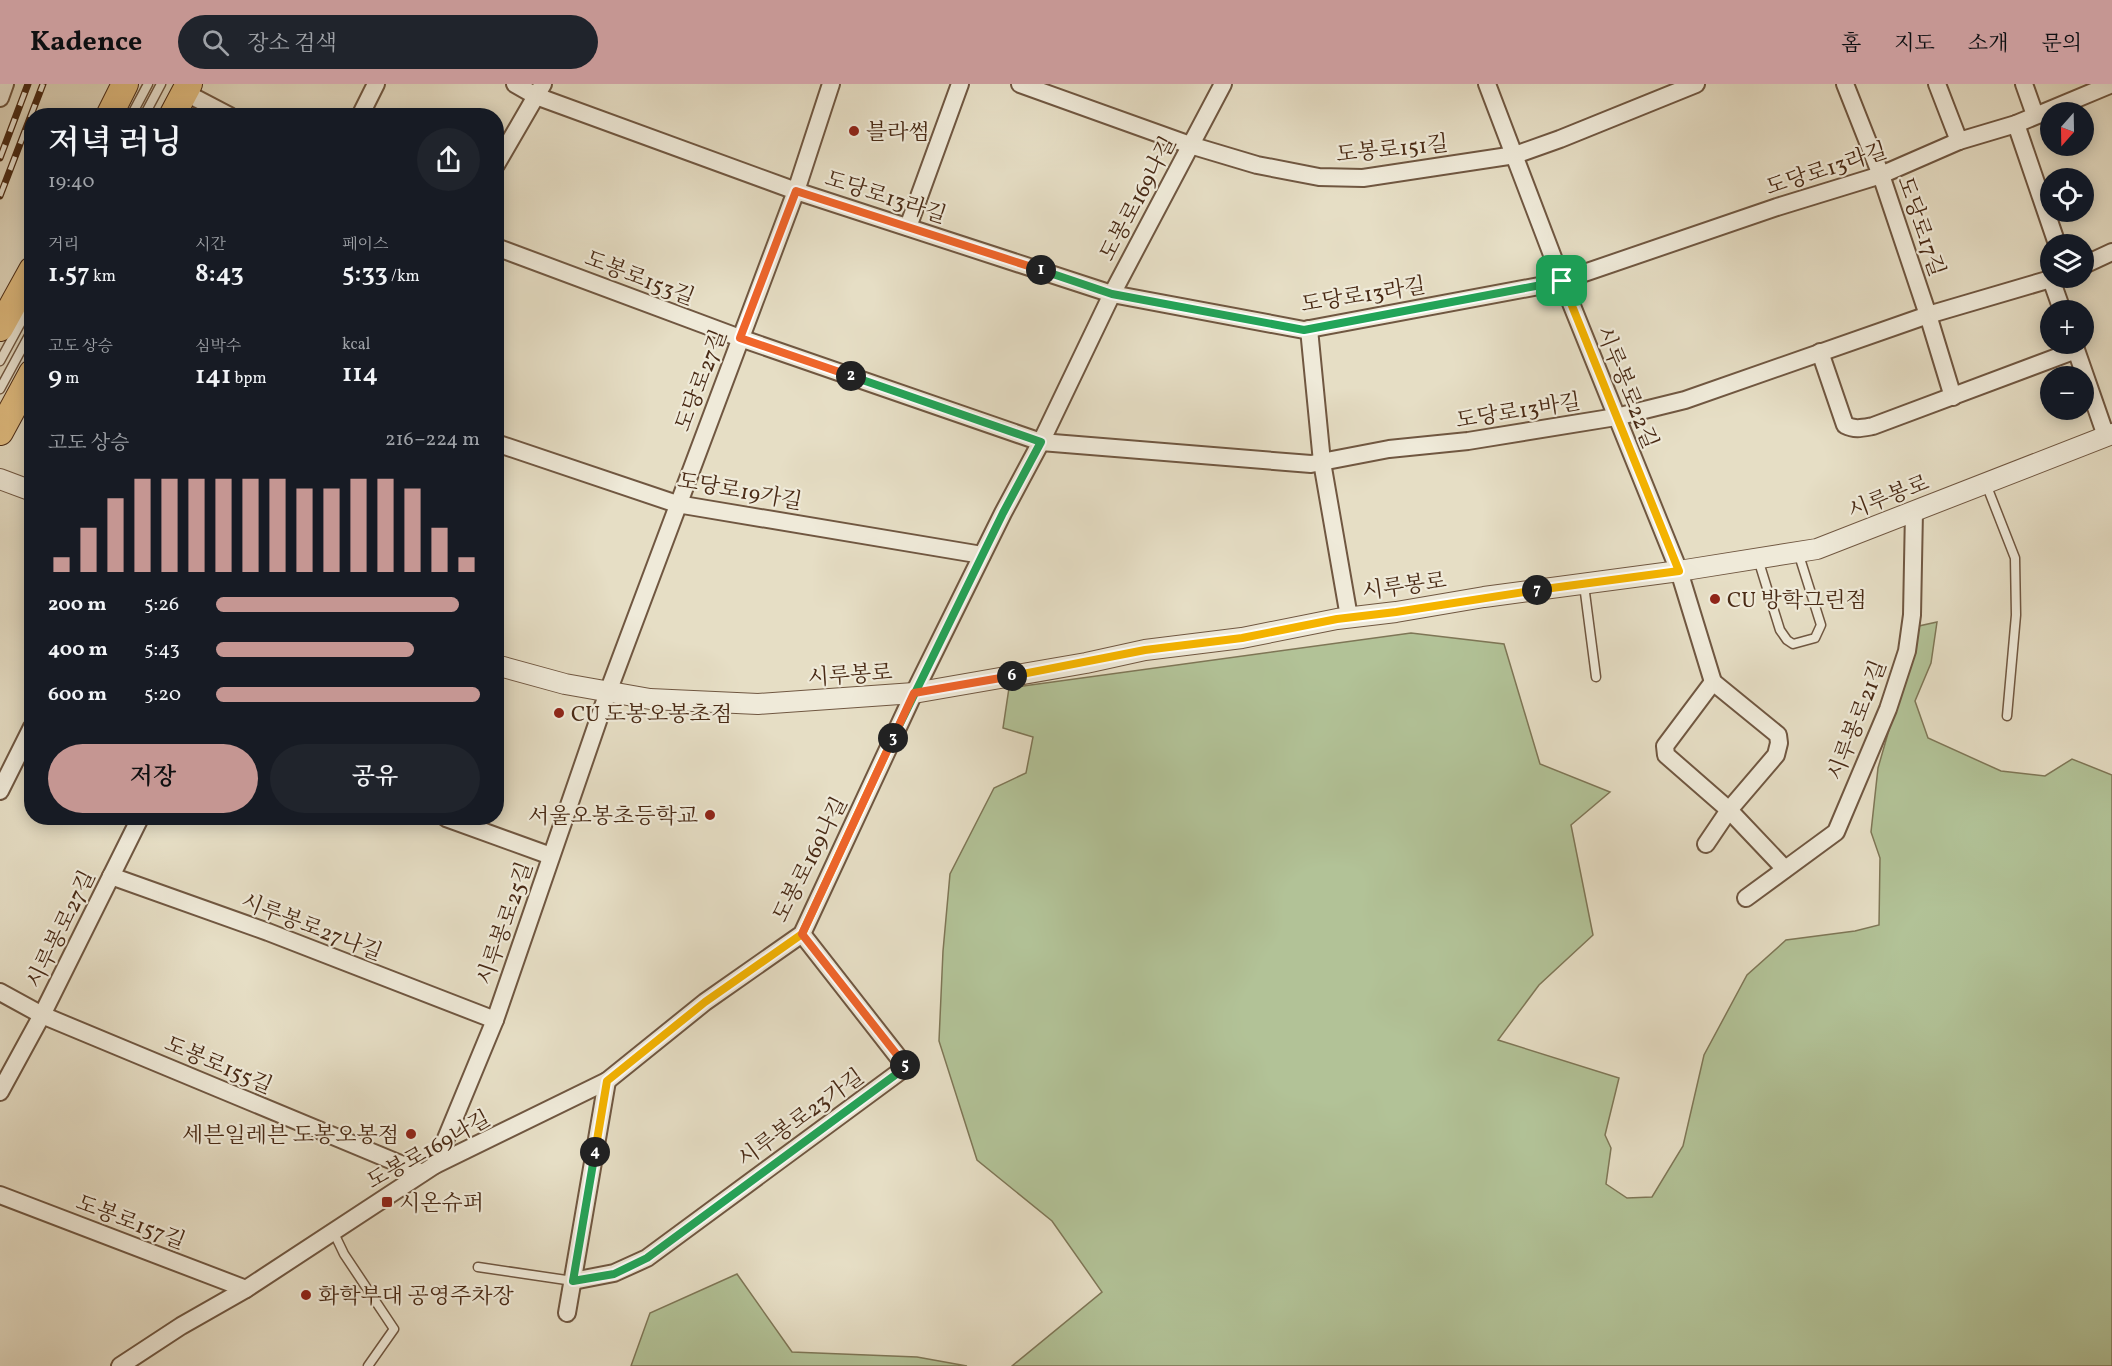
<!DOCTYPE html>
<html lang="ko">
<meta charset="utf-8">
<style>
:root{--surface:#171b24;--page:#20242c;--text:#f1f3f6;--muted:#9ea1a6;--accent:#c59692}
body{margin:0;font-family:Vollkorn,"Noto Serif KR",serif;background:var(--page);color:var(--text);height:100vh;display:flex;flex-direction:column;font-size:22px;white-space:nowrap}
*{box-sizing:border-box;margin:0}
p{font-size:20px;color:var(--muted)}
.icon{flex:none;width:33px;height:33px;fill:none;stroke:currentColor;stroke-width:2;stroke-linecap:round;stroke-linejoin:round}
.map{position:relative;flex:1;overflow:hidden}
.side{position:absolute;left:24px;top:24px;width:480px;height:717px;display:flex;flex-direction:column;background:var(--surface);border-radius:24px;box-shadow:0 3px 15px #0003}
.side>*{flex:none}
.needle{width:39px;rotate:200deg}
.buttons{position:absolute;left:2040px;top:18px;display:grid;gap:12px}
.buttons a{display:grid;place-items:center;width:54px;height:54px;border-radius:50%;background:var(--surface);box-shadow:0 3px 15px #0003;font-size:30px}
.pin{position:absolute;display:grid;place-items:center;width:51px;height:51px;color:#fff;margin:-26px;border-radius:12px;box-shadow:0 3px 9px #0006}
.km{position:absolute;width:30px;height:30px;margin:-15px;border-radius:50%;background:#222;color:#fff;font-size:16px;line-height:30px;text-align:center}
.round{display:grid;place-items:center;flex:none;width:63px;height:63px;border-radius:32px;background:var(--page)}
.headline{display:flex;align-items:center;justify-content:space-between;height:102px;padding:0 24px}
h1{font-size:33px;font-weight:600;line-height:45px}
.metrics{display:grid;grid-template-columns:repeat(3,1fr);gap:9px;height:102px;padding:6px 24px}
.metrics div{display:grid;align-content:center}
.metrics b{font-size:26px;font-weight:600}
.metrics small{font-size:16px;font-weight:400}
.metrics p{font-size:16px}
.chart{height:168px;padding:12px 24px}
.chart p{display:flex;justify-content:space-between}
.chart svg{width:100%;height:108px;margin-top:6px;stroke:var(--accent);stroke-width:6}
.primary-button{display:flex;gap:12px;margin-top:auto;padding:12px 24px}
.primary-button a{flex:1;height:69px;border-radius:36px;background:var(--accent);color:#111;font-size:24px;font-weight:600;line-height:69px;text-align:center}
.primary-button a+a{background:var(--page);color:var(--text)}
ul{padding:0 24px;list-style:none;font-size:20px}
li{display:grid;grid-template-columns:96px 72px 1fr;align-items:center;height:45px}
li i{height:15px;border-radius:8px;background:var(--accent)}
header{display:flex;align-items:center;gap:36px;box-sizing:border-box;height:84px;padding:0 30px;background:var(--accent);color:#111}
header strong{font-size:28px}
nav{display:flex;gap:33px;margin-inline-start:auto;font-size:21px}
.search{width:420px;height:54px;background:var(--page);display:flex;align-items:center;gap:15px;box-sizing:border-box;padding:0 21px;border-radius:33px;color:var(--muted);font-size:22px}
.map>svg:first-child{display:block}
</style>
<header>
<strong>Kadence</strong>
<div class="search"><svg class="icon" aria-label="search" viewBox="0 0 24 24"><circle cx="10" cy="10" r="6"/><path d="M15 15l6 6"/></svg>장소 검색</div>
<nav><a>홈</a><a>지도</a><a>소개</a><a>문의</a></nav>
</header>
<div class="map">
<svg width="2112" height="1282" viewBox="0 0 2112 1282">
<rect width="100%" height="100%" fill="#e6dec5"/>
<filter id="stains"><feTurbulence type="fractalNoise" baseFrequency=".00333" numOctaves="4"/><feColorMatrix values="0 0 0 0 .2 0 0 0 0 .09 0 0 0 0 .02 0 0 0 .5 -.17"/></filter>
<radialGradient id="worn" r=".72"><stop offset=".6" stop-color="#630" stop-opacity="0"/><stop offset="1" stop-color="#630" stop-opacity=".3"/></radialGradient>
<!-- green -->
<g fill="#b2c297" stroke="#7e7656" stroke-width="1.5">
<path d="M1937,538l-6,41 -16,38 13,37 73,33 44,5 27,-17 40,16v591h-1100l90,-74 -50,-71 -75,-61 -38,-119 4,-90 7,-77 44,-86 32,-15 7,-36 -30,-9 6,-40 402,-55 93,11 36,120 70,28 -39,33 22,110 -54,50 -41,55 121,38 -14,57 6,13 -5,36 21,14 25,-1 31,-51 21,-91 43,-80 39,-35 69,-9 24,-6 1,-67 -9,-26 7,-64 41,-142z"/>
<path d="M737,1190l55,78 125,5 50,9h-336l19,-53z"/>
</g>
<g fill="none" stroke-linecap="round" stroke-linejoin="round">
<!-- service casing -->
<g stroke="#705741" stroke-width="11">
<g id="service">
<path d="M131,32l17,-32"/>
<path d="M144,32l17,-32"/>
<path d="M0,277l32,-59"/>
<path d="M0,305l32,-59"/>
<path d="M1986,400l29,74 1,57 -9,101"/>
<path d="M1758,475l22,71 7,10 6,4 22,-6 6,-13 -23,-73"/>
<path d="M1584,501l12,92"/>
<path d="M333,1147l11,23 50,75 -26,37"/>
<path d="M478,1183l95,14"/>
</g>
</g>
<!-- minor casing -->
<g stroke="#705741" stroke-width="20">
<g id="minor">
<path d="M515,0l21,12 260,95 316,103 192,36 251,-47 222,-76 104,-32 78,-34 57,-17 96,-40"/>
<path d="M1020,0l170,61 67,20 62,12 44,1 152,-23 45,-16 136,-55"/>
<path d="M1487,0l75,197 117,290 34,111"/>
<path d="M1845,0l36,91 47,140 25,82"/>
<path d="M1937,0l22,57"/>
<path d="M2024,0l11,31"/>
<path d="M184,8l46,24"/>
<path d="M0,14l5,-14"/>
<path d="M360,32l16,-32"/>
<path d="M2016,40l41,120"/>
<path d="M496,81l47,-81"/>
<path d="M908,143l52,-143"/>
<path d="M496,163l244,91 301,104 270,22 78,-15 79,-8 148,-24 69,-17 243,-85 126,-37"/>
<path d="M2084,181l28,-13"/>
<path d="M2051,195l11,31"/>
<path d="M1309,245l13,133 27,155"/>
<path d="M2074,260l32,92"/>
<path d="M1820,268l25,73c10,5 17,3 28,1l203,-76"/>
<path d="M496,359l181,61 305,51"/>
<path d="M0,707l32,-64"/>
<path d="M446,734l105,38"/>
<path d="M1706,760l23,-34 -63,-55 -1,-9 48,-64 65,53 1,8 -3,12 -47,55 56,59"/>
<path d="M111,792l157,56 227,88"/>
<path d="M1746,814l90,-66 52,-123 19,-58 5,-36 2,-104"/>
<path d="M0,908l42,23 380,158"/>
<path d="M0,1008l42,-77 98,-197"/>
<path d="M435,1081l60,-145 113,-328 188,-501 35,-107"/>
<path d="M0,1111l246,94"/>
<path d="M573,1197l41,-8 33,-15 259,-191 -104,-133"/>
<path d="M567,1229l40,-232"/>
<path d="M120,1282l61,-40 65,-37 189,-124 172,-84 98,-79 97,-68 112,-241 89,-180 38,-71 71,-148 111,-210"/>
</g>
</g>
<!-- tertiary casing -->
<g stroke="#705741" stroke-width="22">
<g id="tertiary">
<path d="M0,395l32,12"/>
<path d="M496,581l69,19 85,15 108,5 156,-11 172,-30 59,-13 97,-12 95,-19 59,-7 88,-15 195,-26 138,-22 295,-115"/>
</g>
</g>
<!-- primary casing -->
<g stroke="#492a15" stroke-width="28">
<g id="primary">
<path d="M109,32l16,-32"/>
<path d="M172,32l17,-32"/>
<path d="M0,244l32,-58"/>
<path d="M0,348l32,-59"/>
</g>
</g>
<!-- service -->
<use href="#service" stroke="#efead9" stroke-width="8"/>
<!-- minor -->
<use href="#minor" stroke="#efead9" stroke-width="16"/>
<!-- tertiary -->
<use href="#tertiary" stroke="#efead9" stroke-width="20"/>
<!-- primary -->
<use href="#primary" stroke="#e3bf82" stroke-width="26"/>
<!-- rail casing -->
<g stroke="#492a15" stroke-width="7">
<g id="rail">
<path d="M0,74l28,-74"/>
<path d="M0,112l43,-112"/>
</g>
</g>
<!-- rail -->
<use href="#rail" stroke="#efead9" stroke-width="4.5" stroke-dasharray="14" stroke-linecap="butt"/>
</g>
<g fill="none" stroke-linecap="round" stroke-linejoin="round">
<!-- split-1 casing -->
<g stroke="#fff" stroke-width="12">
<path id="split-1" d="M1041,186l71,24 192,36 258,-49"/>
</g>
<!-- split-2 casing -->
<g stroke="#fff" stroke-width="12">
<path id="split-2" d="M851,292l-111,-38 56,-147 245,79"/>
</g>
<!-- split-3 casing -->
<g stroke="#fff" stroke-width="12">
<path id="split-3" d="M851,292l190,66 -38,71 -110,225"/>
</g>
<!-- split-4 casing -->
<g stroke="#fff" stroke-width="12">
<path id="split-4" d="M595,1068l12,-71 98,-79 97,-68 91,-196"/>
</g>
<!-- split-5 casing -->
<g stroke="#fff" stroke-width="12">
<path id="split-5" d="M595,1068l-22,129 41,-7 33,-16 259,-191 -1,-2"/>
</g>
<!-- split-6 casing -->
<g stroke="#fff" stroke-width="12">
<path id="split-6" d="M905,981l-103,-131 112,-241 98,-17"/>
</g>
<!-- split-7 casing -->
<g stroke="#fff" stroke-width="12">
<path id="split-7" d="M1012,592l133,-26 97,-12 95,-19 59,-7 141,-22"/>
</g>
<!-- split-8 casing -->
<g stroke="#fff" stroke-width="12">
<path id="split-8" d="M1537,506l142,-19 -117,-290"/>
</g>
<!-- split-1 -->
<use href="#split-1" stroke="#22a559" stroke-width="8"/>
<!-- split-2 -->
<use href="#split-2" stroke="#f0652b" stroke-width="8"/>
<!-- split-3 -->
<use href="#split-3" stroke="#22a559" stroke-width="8"/>
<!-- split-4 -->
<use href="#split-4" stroke="#f5b400" stroke-width="8"/>
<!-- split-5 -->
<use href="#split-5" stroke="#22a559" stroke-width="8"/>
<!-- split-6 -->
<use href="#split-6" stroke="#f0652b" stroke-width="8"/>
<!-- split-7 -->
<use href="#split-7" stroke="#f5b400" stroke-width="8"/>
<!-- split-8 -->
<use href="#split-8" stroke="#f5b400" stroke-width="8"/>
</g>
<!-- markers -->
<g fill="#8f2418" stroke="#efead9" stroke-width="2">
<circle cx="854" cy="47" r="6"/>
<circle cx="1715" cy="515" r="6"/>
<circle cx="559" cy="629" r="6"/>
<circle cx="710" cy="731" r="6"/>
<circle cx="411" cy="1050" r="6"/>
<rect x="381" y="1112" width="12" height="12" rx="3"/>
<circle cx="306" cy="1211" r="6"/>
</g>
<g text-anchor="middle" stroke-width="4.5" stroke-linejoin="round" paint-order="stroke">
<!-- poi labels -->
<g font-size="22" fill="#492a15" stroke="#efead9" text-anchor="start">
<text x="866" y="55">블라썸</text>
<text x="1727" y="523">CU 방학그린점</text>
<text x="571" y="637">CU 도봉오봉초점</text>
<text x="698" y="739" text-anchor="end">서울오봉초등학교</text>
<text x="399" y="1058" text-anchor="end">세븐일레븐 도봉오봉점</text>
<text x="399" y="1126">시온슈퍼</text>
<text x="318" y="1219">화학부대 공영주차장</text>
</g>
<!-- street labels -->
<g font-size="22" fill="#492a15" stroke="#efead9">
<text transform="translate(1392 64) rotate(-6)" y="8">도봉로151길</text>
<text transform="translate(1826 84) rotate(-18)" y="8">도당로13라길</text>
<text transform="translate(886 112) rotate(18)" y="8">도당로13라길</text>
<text transform="translate(1137 114) rotate(-62)" y="8">도봉로169나길</text>
<text transform="translate(1922 142) rotate(71)" y="8">도당로17길</text>
<text transform="translate(640 193) rotate(21)" y="8">도봉로153길</text>
<text transform="translate(1363 210) rotate(-9)" y="8">도당로13라길</text>
<text transform="translate(700 296) rotate(-69)" y="8">도당로27길</text>
<text transform="translate(1628 303) rotate(68)" y="8">시루봉로22길</text>
<text transform="translate(1518 326) rotate(-9)" y="8">도당로13바길</text>
<text transform="translate(740 406) rotate(10)" y="8">도당로19가길</text>
<text transform="translate(1888 412) rotate(-21)" y="8">시루봉로</text>
<text transform="translate(1404 501) rotate(-8)" y="8">시루봉로</text>
<text transform="translate(850 590) rotate(-4)" y="8">시루봉로</text>
<text transform="translate(1856 636) rotate(-69)" y="8">시루봉로21길</text>
<text transform="translate(809 775) rotate(-63)" y="8">도봉로169나길</text>
<text transform="translate(504 839) rotate(-71)" y="8">시루봉로25길</text>
<text transform="translate(312 842) rotate(21)" y="8">시루봉로27나길</text>
<text transform="translate(60 845) rotate(-64)" y="8">시루봉로27길</text>
<text transform="translate(219 980) rotate(23)" y="8">도봉로155길</text>
<text transform="translate(800 1033) rotate(-36)" y="8">시루봉로23가길</text>
<text transform="translate(428 1065) rotate(-29)" y="8">도봉로169나길</text>
<text transform="translate(131 1137) rotate(21)" y="8">도봉로157길</text>
</g>
</g>
<rect width="100%" height="100%" filter="url(#stains)"/>
<rect width="100%" height="100%" fill="url(#worn)"/>
</svg>
<div class="buttons">
<a><svg class="needle" viewBox="-14 -14 28 28"><path d="M0-13l5 13h-10z" fill="#e53935"/><path d="M0 13l5-13h-10z" fill="#9ea1a6"/></svg></a>
<a><svg class="icon" aria-label="locate" viewBox="0 0 24 24"><circle cx="12" cy="12" r="6"/><path d="M12 2v4M12 18v4M2 12h4M18 12h4"/></svg></a>
<a><svg class="icon" aria-label="layers" viewBox="0 0 24 24"><path d="M12 4l9 5-9 5-9-5zM3 14l9 5 9-5"/></svg></a>
<a>+</a>
<a>−</a>
</div>
<div class="pin" style="left:1562px;top:197px;background:#1e9e55"><svg class="icon" aria-label="arrive" viewBox="0 0 24 24"><path d="M6 21V4h12l-3 4 3 4H6"/></svg></div>
<b class="km" style="left:1041px;top:186px">1</b>
<b class="km" style="left:851px;top:292px">2</b>
<b class="km" style="left:893px;top:654px">3</b>
<b class="km" style="left:595px;top:1068px">4</b>
<b class="km" style="left:905px;top:981px">5</b>
<b class="km" style="left:1012px;top:592px">6</b>
<b class="km" style="left:1537px;top:506px">7</b>
<section class="side">
<div class="headline"><div><h1>저녁 러닝</h1><p>19:40</p></div><a class="round"><svg class="icon" aria-label="share" viewBox="0 0 24 24"><path d="M12 15V3M7 8l5-5 5 5M5 13v7h14v-7"/></svg></a></div>
<div class="metrics">
<div><p>거리</p><b>1.57<small> km</small></b></div>
<div><p>시간</p><b>8:43</b></div>
<div><p>페이스</p><b>5:33<small> /km</small></b></div>
</div>
<div class="metrics">
<div><p>고도 상승</p><b>9<small> m</small></b></div>
<div><p>심박수</p><b>141<small> bpm</small></b></div>
<div><p>kcal</p><b>114</b></div>
</div>
<div class="chart"><p><span>고도 상승</span>216–224 m</p>
<svg viewBox="0 0 160 44" preserveAspectRatio="none"><path d="M5 44V38M15 44V26M25 44V14M35 44V6M45 44V6M55 44V6M65 44V6M75 44V6M85 44V6M95 44V10M105 44V10M115 44V6M125 44V6M135 44V10M145 44V26M155 44V38"/></svg>
</div>
<ul>
<li><b>200 m</b>5:26<i style="width:92%"></i></li>
<li><b>400 m</b>5:43<i style="width:75%"></i></li>
<li><b>600 m</b>5:20<i style="width:100%"></i></li>
</ul>
<div class="primary-button"><a>저장</a><a>공유</a></div>
</section>
</div>
